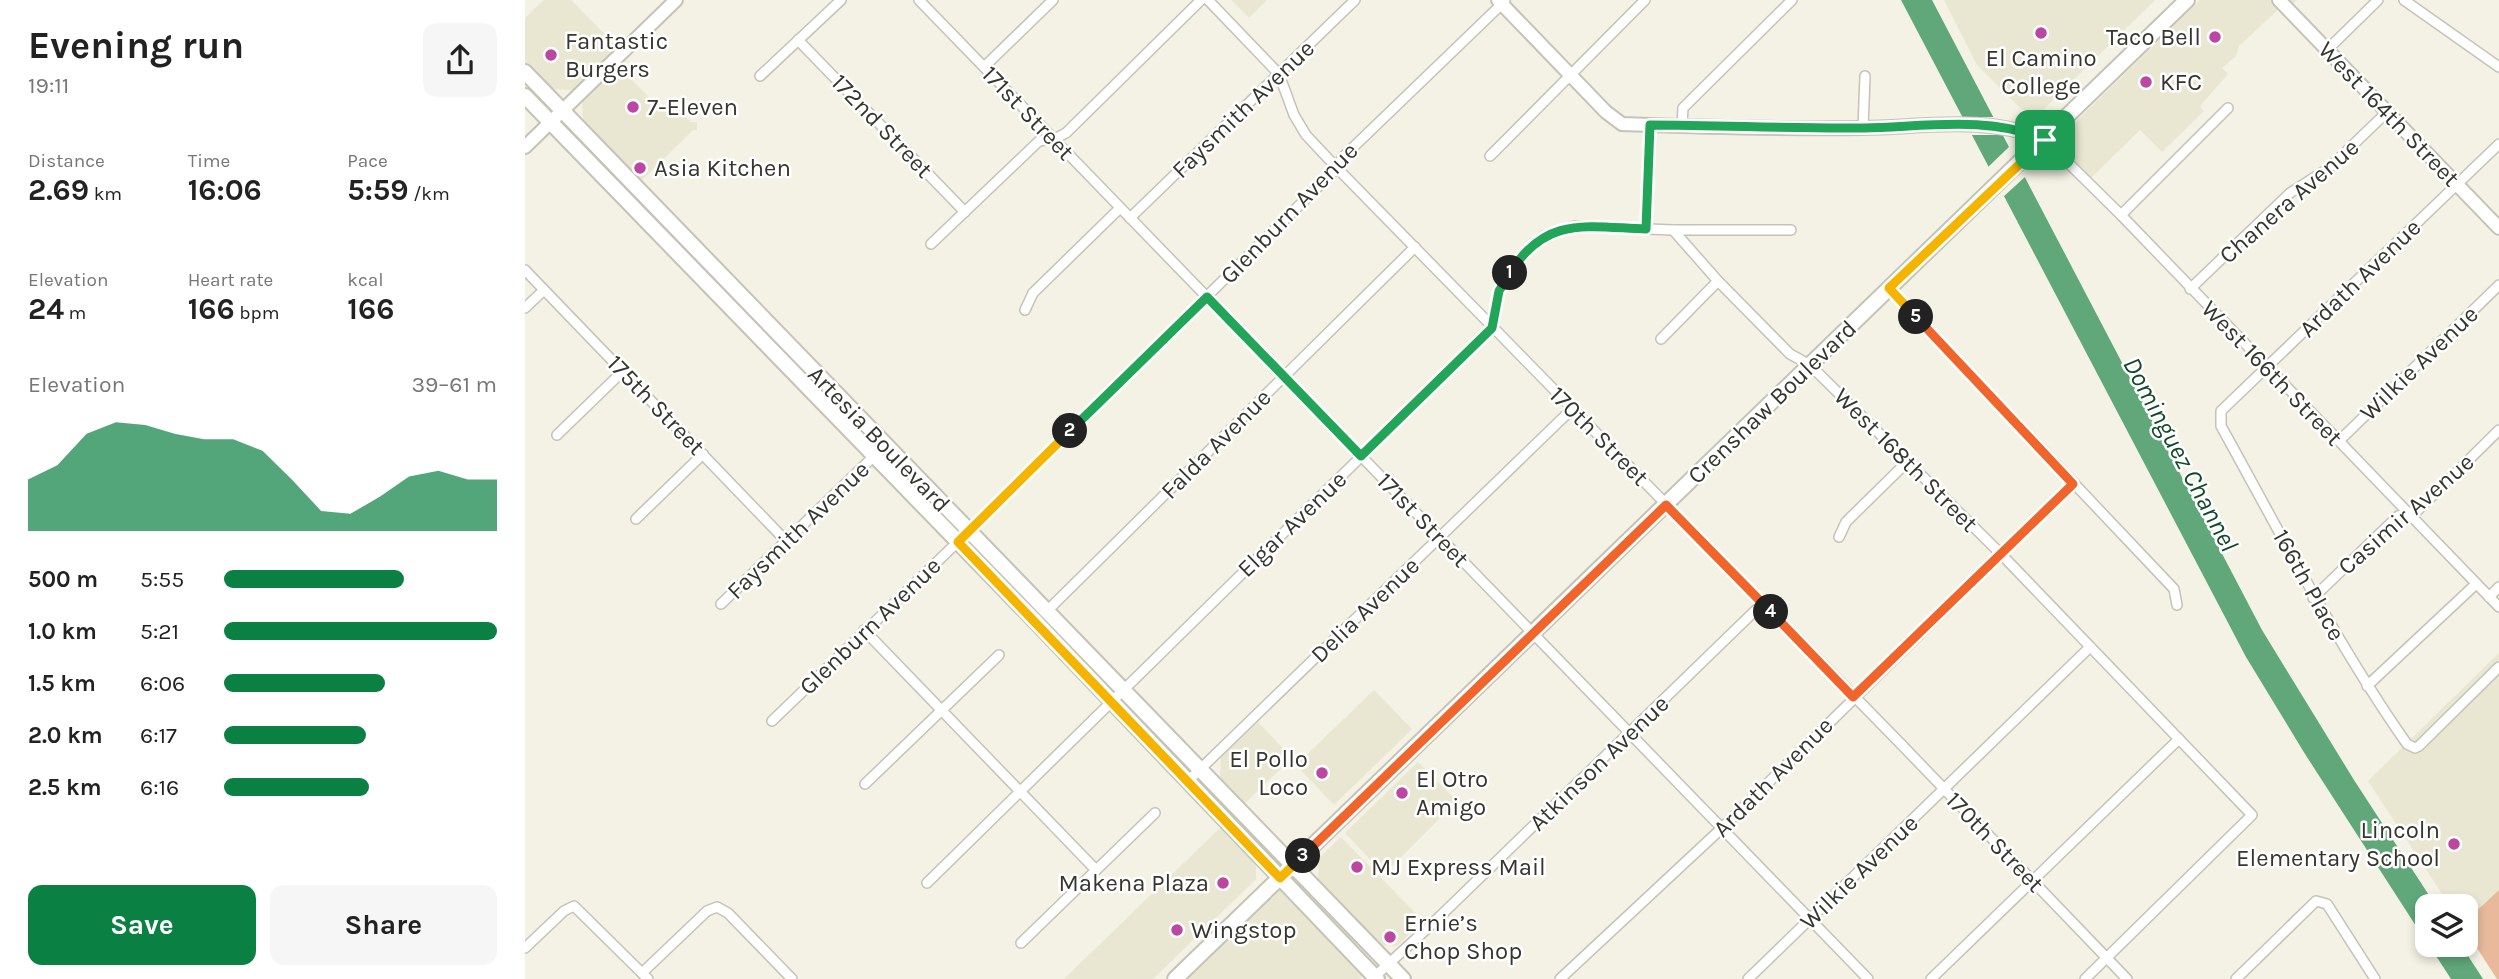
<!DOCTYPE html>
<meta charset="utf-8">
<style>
:root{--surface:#fff;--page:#f6f6f6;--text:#222;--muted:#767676;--accent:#0b8043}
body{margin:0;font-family:Karla,sans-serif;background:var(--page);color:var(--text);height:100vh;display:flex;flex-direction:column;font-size:26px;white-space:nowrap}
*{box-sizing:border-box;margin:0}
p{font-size:23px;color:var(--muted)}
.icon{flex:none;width:38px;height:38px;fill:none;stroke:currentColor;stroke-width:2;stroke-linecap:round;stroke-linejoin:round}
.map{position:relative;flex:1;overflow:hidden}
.side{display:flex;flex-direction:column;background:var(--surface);width:525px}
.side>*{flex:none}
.buttons{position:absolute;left:1890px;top:894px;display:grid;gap:14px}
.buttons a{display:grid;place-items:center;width:63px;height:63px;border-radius:14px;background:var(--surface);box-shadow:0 4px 10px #0003;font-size:35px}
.pin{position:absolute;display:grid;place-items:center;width:60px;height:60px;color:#fff;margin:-30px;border-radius:14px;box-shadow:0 4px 10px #0006}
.km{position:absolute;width:35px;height:35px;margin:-18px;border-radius:50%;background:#222;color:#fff;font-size:19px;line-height:35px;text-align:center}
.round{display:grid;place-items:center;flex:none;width:74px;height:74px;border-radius:14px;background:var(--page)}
.head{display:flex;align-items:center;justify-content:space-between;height:119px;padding:0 28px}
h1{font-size:38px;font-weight:700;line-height:52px}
.metrics{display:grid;grid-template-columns:repeat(3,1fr);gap:10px;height:119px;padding:7px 28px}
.metrics div{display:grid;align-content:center}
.metrics b{font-size:30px;font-weight:700}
.metrics small{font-size:19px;font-weight:400}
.metrics p{font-size:19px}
.chart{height:196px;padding:14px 28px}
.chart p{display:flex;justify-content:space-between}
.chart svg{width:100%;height:126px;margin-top:7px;fill:var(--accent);opacity:.7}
.action{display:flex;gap:14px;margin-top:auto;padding:14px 28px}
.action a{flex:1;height:80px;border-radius:14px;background:var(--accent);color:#fff;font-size:28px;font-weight:700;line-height:80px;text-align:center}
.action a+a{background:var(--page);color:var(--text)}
ul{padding:0 28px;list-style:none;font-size:23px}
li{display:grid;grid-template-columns:112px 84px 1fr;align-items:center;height:52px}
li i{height:18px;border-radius:9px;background:var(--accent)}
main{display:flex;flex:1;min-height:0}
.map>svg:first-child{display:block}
</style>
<main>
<section class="side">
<div class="head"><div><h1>Evening run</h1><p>19:11</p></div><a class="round"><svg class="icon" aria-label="share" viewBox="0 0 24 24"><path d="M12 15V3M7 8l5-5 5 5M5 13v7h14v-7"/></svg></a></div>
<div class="metrics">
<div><p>Distance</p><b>2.69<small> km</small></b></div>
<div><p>Time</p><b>16:06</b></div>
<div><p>Pace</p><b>5:59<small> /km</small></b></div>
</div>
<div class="metrics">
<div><p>Elevation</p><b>24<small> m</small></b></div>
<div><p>Heart rate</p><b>166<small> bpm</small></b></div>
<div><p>kcal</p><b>166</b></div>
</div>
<div class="chart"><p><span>Elevation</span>39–61 m</p>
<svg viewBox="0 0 160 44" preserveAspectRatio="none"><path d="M0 44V26L10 21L20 10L30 6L40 7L50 10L60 12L70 12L80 16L90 26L100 37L110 38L120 32L130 25L140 23L150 26L160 26V44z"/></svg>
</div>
<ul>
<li><b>500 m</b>5:55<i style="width:66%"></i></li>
<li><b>1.0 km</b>5:21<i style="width:100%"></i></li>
<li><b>1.5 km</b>6:06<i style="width:59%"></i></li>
<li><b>2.0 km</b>6:17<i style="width:52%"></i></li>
<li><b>2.5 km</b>6:16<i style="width:53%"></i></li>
</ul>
<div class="action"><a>Save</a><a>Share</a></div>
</section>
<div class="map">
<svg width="1974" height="979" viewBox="0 0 1974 979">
<rect width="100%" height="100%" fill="#f3f2e4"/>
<!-- built -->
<g fill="#e9e7d2">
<path d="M19,0h27l46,47 -43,43 -23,-1 -26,-27v-44z"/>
<path d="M706,0h36l-18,18z"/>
<path d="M1419,0h211l-116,114 -5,1 -14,-7 -43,-43z"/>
<path d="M1675,0h97l-10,9 -4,-4 -44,41 -3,10 -14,12 6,6 -28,32 4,5 -42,41 -22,-22 -49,48 -35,-37z"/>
<path d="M92,65l43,43h17l14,14h6v8h-4l-52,51 -58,-60 -1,-22z"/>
<path d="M1974,653v326l-33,-48v-25h-16l-82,-125z"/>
<path d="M849,690l38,39 -78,76 -38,-40z"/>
<path d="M733,722l34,36 -48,46 -24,-25 1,-22z"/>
<path d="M893,762l39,39 -73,73 -39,-41z"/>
<path d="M697,826l34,36v17l-103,100h-89z"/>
<path d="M816,837l82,84 -26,25 -16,-1 -63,-64 1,-23z"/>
<path d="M757,884l85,87 -8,8h-175z"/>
</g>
<!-- green -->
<path fill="#e8b99b" d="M1974,890v89h-2l-31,-48v-10z"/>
<!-- water -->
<g fill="#60a879">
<path d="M1376,0h31l330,630 92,150 82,126h-9v37l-122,-189 -59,-97z"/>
<path d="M1904,945h32l22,34h-32z"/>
</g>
<!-- pier -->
<g fill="#f3f2e4">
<path d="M1436,117h34l10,18h-35z"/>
<path d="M1485,146l16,30 -24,22 -15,-30z"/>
</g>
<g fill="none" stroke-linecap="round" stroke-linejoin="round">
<!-- street casing -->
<g stroke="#c4c3b5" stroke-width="12">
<g id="street">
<path d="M394,0l949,979"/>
<path d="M683,0l71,74 15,41 12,20 31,33 562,574 228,237"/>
<path d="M1879,0l95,67"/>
<path d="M273,40l167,172"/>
<path d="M1802,50l51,-50"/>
<path d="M459,67l69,-67"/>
<path d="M235,76l81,-76"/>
<path d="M1157,125l1,-17 109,-108"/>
<path d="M1338,128l2,-52"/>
<path d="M1520,140l76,75 378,392"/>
<path d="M1974,144l-278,267v15c60,108 115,217 186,318l8,4 4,-2 80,-79"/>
<path d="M965,156l155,-156"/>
<path d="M1596,215l107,-107"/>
<path d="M605,218l225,-218"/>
<path d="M1121,229l4,-104"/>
<path d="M1148,230l45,51 72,73 20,11 192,190 250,260 -167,164"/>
<path d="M406,244l108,-103 15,-2 12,-6 135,-133"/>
<path d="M0,270l261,271"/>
<path d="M1364,288l285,301 3,16"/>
<path d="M1665,289l100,-96 39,-25 58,-56"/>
<path d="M0,308l19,-18"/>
<path d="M500,310l8,-17 87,-85"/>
<path d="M1136,339l57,-58"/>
<path d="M32,435l66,-64"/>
<path d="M1814,441l160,-156"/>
<path d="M111,519l67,-65"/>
<path d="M1314,537l7,-15 61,-60"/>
<path d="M1964,597l10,-10"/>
<path d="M1788,598l85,-82 20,-6 81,-80"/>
<path d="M196,604l153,-148"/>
<path d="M521,612l369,-365"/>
<path d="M339,630l232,240"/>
<path d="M1842,686l109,-102"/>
<path d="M247,721l196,-189 369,-364 5,-10 163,-157"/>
<path d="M663,781l384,-372"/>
<path d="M340,784l134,-129"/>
<path d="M402,883l565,-555 7,-37 28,-40 17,-15 31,-10 98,4h118"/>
<path d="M496,943l134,-130"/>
<path d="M0,948l39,-37 10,-5 74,73"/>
<path d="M117,973l65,-62 10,-4 11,6 64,66"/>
<path d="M848,978l58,-53 332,-322"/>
<path d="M1035,979l162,-151 351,-344"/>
<path d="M1223,979l342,-332"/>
<path d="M1406,979l248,-240"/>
<path d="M1711,979l80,-78 11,3 48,75"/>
</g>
</g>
<!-- secondary casing -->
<g stroke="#c4c3b5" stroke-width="16">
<g id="secondary">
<path d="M973,0l108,112 16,12c80,3 162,5 242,4 59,-1 125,-13 181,12"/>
<path d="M1754,0l220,228"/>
<path d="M0,147l151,-147"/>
</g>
</g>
<!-- primary casing -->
<g stroke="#c4c3b5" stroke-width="18">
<g id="primary">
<path d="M0,72l878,907"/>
<path d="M0,96l510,525 342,358"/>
<path d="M650,979l1012,-979"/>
</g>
</g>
<!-- street -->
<use href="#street" stroke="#fff" stroke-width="9"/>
<!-- secondary -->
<use href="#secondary" stroke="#fff" stroke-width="12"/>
<!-- primary -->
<use href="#primary" stroke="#fff" stroke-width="14"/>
</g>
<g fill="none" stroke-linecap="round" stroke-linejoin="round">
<!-- split-1 casing -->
<g stroke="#fff" stroke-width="14">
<path id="split-1" d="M985,273c36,-58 77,-46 136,-44l4,-104c71,0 143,4 214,3 59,-1 126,-13 181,12"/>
</g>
<!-- split-2 casing -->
<g stroke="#fff" stroke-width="14">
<path id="split-2" d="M545,431l137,-134 154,159 131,-128 7,-37 11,-18"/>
</g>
<!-- split-3 casing -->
<g stroke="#fff" stroke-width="14">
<path id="split-3" d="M545,431l-112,111 322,336 23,-22"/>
</g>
<!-- split-4 casing -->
<g stroke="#fff" stroke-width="14">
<path id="split-4" d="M778,856l363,-351 105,107"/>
</g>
<!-- split-5 casing -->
<g stroke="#fff" stroke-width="14">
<path id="split-5" d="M1246,612l82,85 220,-213 -157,-167"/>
</g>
<!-- split-6 casing -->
<g stroke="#fff" stroke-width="14">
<path id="split-6" d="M1391,317l-27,-29 156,-148"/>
</g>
<!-- split-1 -->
<use href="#split-1" stroke="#22a559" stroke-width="9"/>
<!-- split-2 -->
<use href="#split-2" stroke="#22a559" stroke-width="9"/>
<!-- split-3 -->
<use href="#split-3" stroke="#f5b400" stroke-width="9"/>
<!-- split-4 -->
<use href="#split-4" stroke="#f0652b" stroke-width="9"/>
<!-- split-5 -->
<use href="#split-5" stroke="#f0652b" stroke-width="9"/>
<!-- split-6 -->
<use href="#split-6" stroke="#f5b400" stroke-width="9"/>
</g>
<!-- markers -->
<g fill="#bc47a0" stroke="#fff" stroke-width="2.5">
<circle cx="1516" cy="33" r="7"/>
<circle cx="1690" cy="37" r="7"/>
<circle cx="26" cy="55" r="7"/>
<circle cx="1621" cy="82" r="7"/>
<circle cx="108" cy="107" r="7"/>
<circle cx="115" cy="168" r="7"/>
<circle cx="797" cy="773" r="7"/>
<circle cx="877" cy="793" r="7"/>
<circle cx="1929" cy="844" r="7"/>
<circle cx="832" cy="867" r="7"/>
<circle cx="698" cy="883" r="7"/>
<circle cx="652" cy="930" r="7"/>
<circle cx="865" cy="937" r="7"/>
</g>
<g text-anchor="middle" stroke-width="5" stroke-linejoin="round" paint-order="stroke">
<!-- poi labels -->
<g font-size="24" fill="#363630" stroke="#fff" text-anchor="start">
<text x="1676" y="45" text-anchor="end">Taco Bell</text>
<text x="40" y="49">Fantastic<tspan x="40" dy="28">Burgers</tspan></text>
<text x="1516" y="66" text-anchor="middle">El Camino<tspan x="1516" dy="28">College</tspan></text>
<text x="1635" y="90">KFC</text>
<text x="122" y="115">7-Eleven</text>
<text x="129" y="176">Asia Kitchen</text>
<text x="783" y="767" text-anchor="end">El Pollo<tspan x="783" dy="28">Loco</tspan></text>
<text x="891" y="787">El Otro<tspan x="891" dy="28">Amigo</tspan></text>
<text x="1915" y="838" text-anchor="end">Lincoln<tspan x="1915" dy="28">Elementary School</tspan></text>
<text x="846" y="875">MJ Express Mail</text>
<text x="684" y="891" text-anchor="end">Makena Plaza</text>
<text x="879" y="931">Ernie’s<tspan x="879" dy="28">Chop Shop</tspan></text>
<text x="666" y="938">Wingstop</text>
</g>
<!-- street labels -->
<g font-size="24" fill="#363630" stroke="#fff">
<text transform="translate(718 109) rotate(-44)" y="8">Faysmith Avenue</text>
<text transform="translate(503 113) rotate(46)" y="8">171st Street</text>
<text transform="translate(1864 114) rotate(46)" y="8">West 164th Street</text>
<text transform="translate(357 126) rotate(46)" y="8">172nd Street</text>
<text transform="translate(1764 201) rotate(-41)" y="8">Chanera Avenue</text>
<text transform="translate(764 213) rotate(-46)" y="8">Glenburn Avenue</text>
<text transform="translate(1835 278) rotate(-44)" y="8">Ardath Avenue</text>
<text transform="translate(1894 363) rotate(-44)" y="8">Wilkie Avenue</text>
<text transform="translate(1747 373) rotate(46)" y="8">West 166th Street</text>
<text transform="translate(1247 402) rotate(-44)" y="8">Crenshaw Boulevard</text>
<text transform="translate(131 405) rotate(46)" y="8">175th Street</text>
<text transform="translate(1074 436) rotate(45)" y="8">170th Street</text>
<text transform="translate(354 439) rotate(46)" y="8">Artesia Boulevard</text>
<text transform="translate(691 444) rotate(-45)" y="8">Falda Avenue</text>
<text transform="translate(1381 460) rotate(45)" y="8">West 168th Street</text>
<text transform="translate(1881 514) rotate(-41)" y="8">Casimir Avenue</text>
<text transform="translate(898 520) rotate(46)" y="8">171st Street</text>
<text transform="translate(767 524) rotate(-44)" y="8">Elgar Avenue</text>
<text transform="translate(273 530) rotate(-44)" y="8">Faysmith Avenue</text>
<text transform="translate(1784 585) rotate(61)" y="8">166th Place</text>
<text transform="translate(840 610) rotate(-44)" y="8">Delia Avenue</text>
<text transform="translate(345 626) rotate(-44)" y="8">Glenburn Avenue</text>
<text transform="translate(1074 763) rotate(-44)" y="8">Atkinson Avenue</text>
<text transform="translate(1248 777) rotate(-45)" y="8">Ardath Avenue</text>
<text transform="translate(1470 842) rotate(46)" y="8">170th Street</text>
<text transform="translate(1334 872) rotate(-44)" y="8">Wilkie Avenue</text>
</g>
<!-- water labels -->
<g font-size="26" font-style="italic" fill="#12492a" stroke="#fff">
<text transform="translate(1656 454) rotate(62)" y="9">Dominguez Channel</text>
</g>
</g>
</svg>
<div class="buttons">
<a><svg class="icon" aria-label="layers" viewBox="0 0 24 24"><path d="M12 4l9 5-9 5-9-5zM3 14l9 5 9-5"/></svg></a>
</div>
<div class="pin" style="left:1520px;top:140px;background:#1e9e55"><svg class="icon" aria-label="arrive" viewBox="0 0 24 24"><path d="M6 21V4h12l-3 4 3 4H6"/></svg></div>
<b class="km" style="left:985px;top:273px">1</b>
<b class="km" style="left:545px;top:431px">2</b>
<b class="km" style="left:778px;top:856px">3</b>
<b class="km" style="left:1246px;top:612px">4</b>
<b class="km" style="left:1391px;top:317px">5</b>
</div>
</main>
